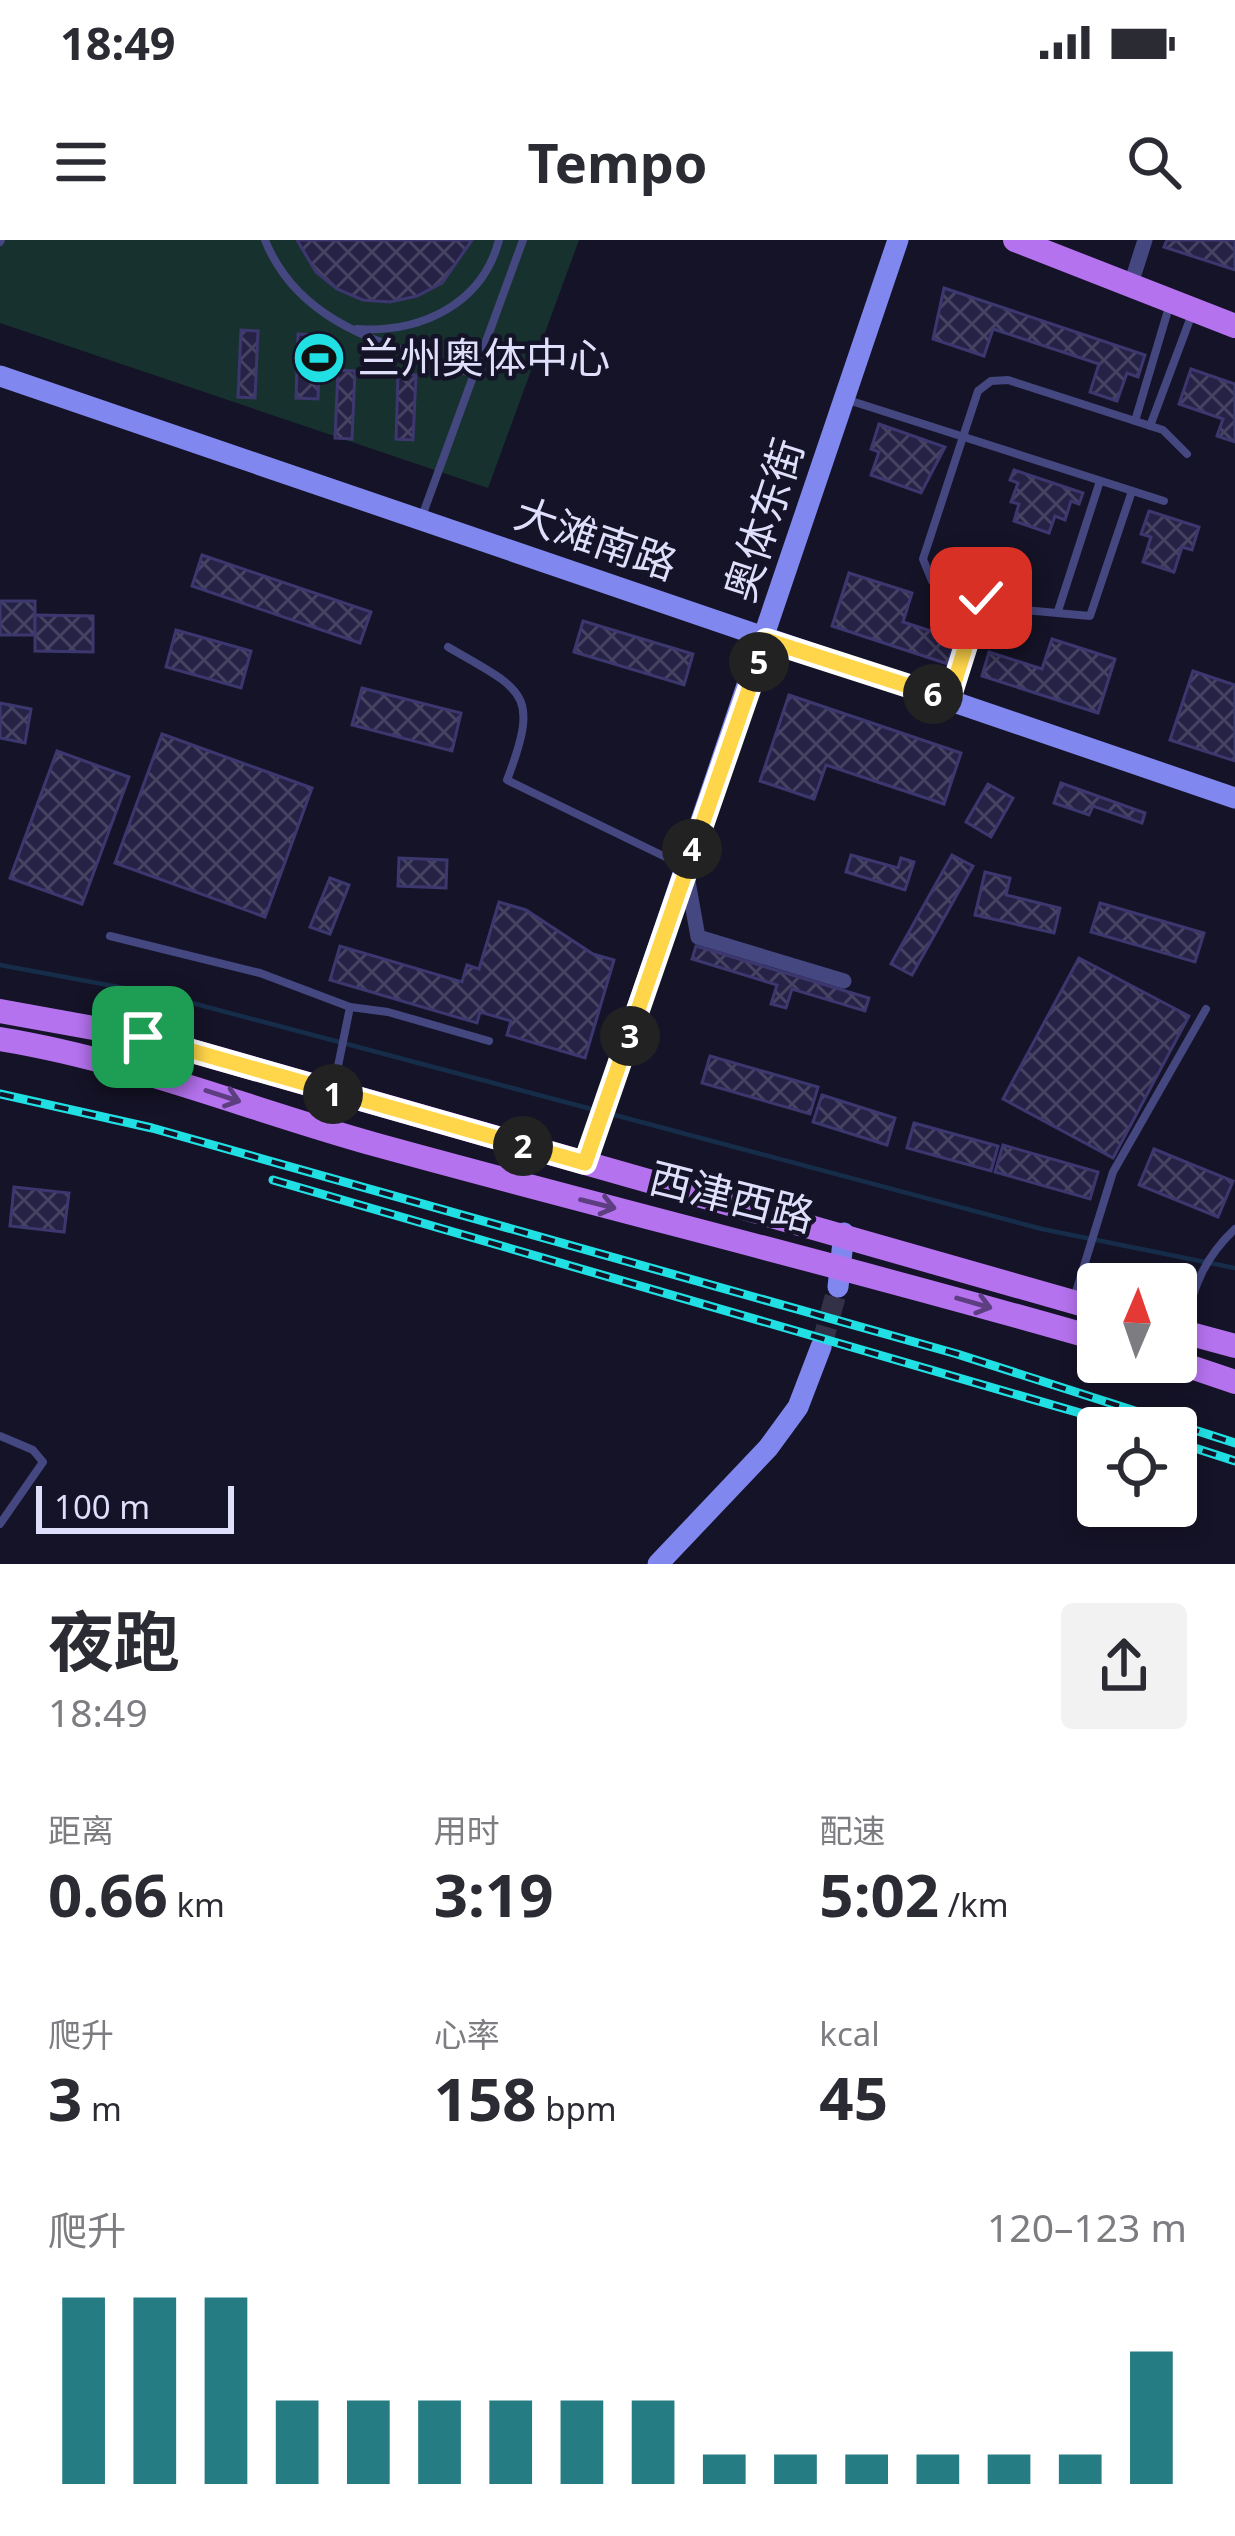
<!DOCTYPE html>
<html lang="zh">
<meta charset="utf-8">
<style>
:root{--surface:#fff;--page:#f2f2f3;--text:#2b2b33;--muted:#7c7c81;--accent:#267c83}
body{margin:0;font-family:"Noto Sans","Noto Sans SC",sans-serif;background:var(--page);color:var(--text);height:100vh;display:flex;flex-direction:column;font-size:45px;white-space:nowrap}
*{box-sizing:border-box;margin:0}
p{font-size:39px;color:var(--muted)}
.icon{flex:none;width:66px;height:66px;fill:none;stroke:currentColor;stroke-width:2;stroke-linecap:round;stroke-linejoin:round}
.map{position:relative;height:1324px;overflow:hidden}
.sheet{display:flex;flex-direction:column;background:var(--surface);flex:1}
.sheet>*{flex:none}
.needle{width:78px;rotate:2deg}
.buttons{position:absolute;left:1077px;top:1023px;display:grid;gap:24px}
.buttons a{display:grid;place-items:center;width:120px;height:120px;border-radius:12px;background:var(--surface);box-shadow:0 6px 18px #0003;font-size:60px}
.scale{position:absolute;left:36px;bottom:30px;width:198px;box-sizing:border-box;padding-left:12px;border:6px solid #dfdefb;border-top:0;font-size:33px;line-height:42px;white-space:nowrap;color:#dfdefb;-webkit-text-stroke:9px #151327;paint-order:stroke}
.pin{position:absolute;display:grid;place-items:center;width:102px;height:102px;color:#fff;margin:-51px;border-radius:24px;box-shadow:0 6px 18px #0006}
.km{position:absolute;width:60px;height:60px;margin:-30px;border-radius:50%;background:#222;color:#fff;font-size:33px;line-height:60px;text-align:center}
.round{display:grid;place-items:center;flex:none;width:126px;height:126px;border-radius:12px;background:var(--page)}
.summary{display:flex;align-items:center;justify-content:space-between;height:204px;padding:0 48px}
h1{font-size:66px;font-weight:700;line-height:90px}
.stats{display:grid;grid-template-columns:repeat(3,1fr);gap:18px;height:204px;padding:12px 48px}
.stats div{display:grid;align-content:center}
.stats b{font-size:60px;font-weight:700}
.stats small{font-size:33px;font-weight:400}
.stats p{font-size:33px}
.chart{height:336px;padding:24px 48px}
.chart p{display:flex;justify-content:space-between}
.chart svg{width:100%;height:216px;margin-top:12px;stroke:var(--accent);stroke-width:6}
.status{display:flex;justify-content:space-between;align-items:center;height:84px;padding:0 60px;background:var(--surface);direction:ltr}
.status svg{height:33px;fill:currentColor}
header{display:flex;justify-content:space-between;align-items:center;height:156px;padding:0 48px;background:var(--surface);font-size:54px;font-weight:700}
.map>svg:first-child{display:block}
</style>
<div class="status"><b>18:49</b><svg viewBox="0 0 49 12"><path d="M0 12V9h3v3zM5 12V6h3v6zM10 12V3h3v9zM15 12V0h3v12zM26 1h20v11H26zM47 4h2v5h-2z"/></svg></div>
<header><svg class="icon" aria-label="menu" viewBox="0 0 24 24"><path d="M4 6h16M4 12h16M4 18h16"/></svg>Tempo<svg class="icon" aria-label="search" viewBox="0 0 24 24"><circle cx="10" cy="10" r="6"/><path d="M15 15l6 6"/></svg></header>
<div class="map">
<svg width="1235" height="1324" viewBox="0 0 1235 1324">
<defs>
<pattern id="building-cross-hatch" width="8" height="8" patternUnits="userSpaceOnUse" patternTransform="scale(3)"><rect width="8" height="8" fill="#262246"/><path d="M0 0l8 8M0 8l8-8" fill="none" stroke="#454262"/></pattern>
</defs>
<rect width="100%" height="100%" fill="#151327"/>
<!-- park -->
<path fill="#17312e" d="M0,0h579l-91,248 -488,-165z"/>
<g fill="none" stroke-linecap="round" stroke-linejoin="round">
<!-- stream -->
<g stroke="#162d49" stroke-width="4.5">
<path d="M0,725l162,30 433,115"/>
<path d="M611,874l431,115 193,39"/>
</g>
</g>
<!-- building -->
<g fill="url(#building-cross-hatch)" stroke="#3d376f" stroke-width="3">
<path d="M297,0h175l-30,43 -25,13 -27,6 -27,-2 -26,-11 -21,-17z"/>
<path d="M1167,0h68v30l-71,-23z"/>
<path d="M944,48l201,67 -7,22 -11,-4 -10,28 -27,-9 9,-28 -106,-35 -9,27 -51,-17z"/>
<path d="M241,90l17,1 -3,67 -17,-1z"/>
<path d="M298,94l22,1 -2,64 -22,-1z"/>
<path d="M1191,129l44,15v58l-18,-6 6,-17 -44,-15z"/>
<path d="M338,130l17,1 -3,68 -17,-1z"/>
<path d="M398,134l18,1 -3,65 -17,-1z"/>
<path d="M879,184l66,23 -24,46 -50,-18 8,-23 -8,-3z"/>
<path d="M1014,230l69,23 -4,11 -8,-3 -6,19 -10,-4 -6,17 -35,-12 5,-17 -8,-2 7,-19 -8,-3z"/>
<path d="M1149,271l50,16 -7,23 -10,-3 -8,25 -31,-10 8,-25 -10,-3z"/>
<path d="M202,315l169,57 -11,31 -168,-57z"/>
<path d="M849,333l63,20 -9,29 53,17 -8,25 -116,-38z"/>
<rect x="0" y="361" width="35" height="34"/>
<path d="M35,375l58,1v36l-58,-1z"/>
<path d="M583,381l110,33 -9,31 -110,-33z"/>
<path d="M176,390l75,21 -10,37 -75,-21z"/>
<path d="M1052,399l63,20 -17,54 -116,-37 7,-24 53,17z"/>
<path d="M1193,431l42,14v76l-65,-21z"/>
<path d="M362,448l99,25 -9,38 -100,-26z"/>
<path d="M789,455l172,58 -17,51 -118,-39 -12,34 -54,-18z"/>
<path d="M0,463l31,6 -6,34 -25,-5z"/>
<path d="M162,494l150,54 -47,129 -150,-54z"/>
<path d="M57,511l72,26 -47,127 -72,-26z"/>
<path d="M1061,543l84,30 -3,10 -49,-17 -4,9 -35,-12z"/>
<path d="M988,544l25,14 -22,39 -25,-15z"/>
<path d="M851,615l47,13 3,-10 13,4 -9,28 -59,-18z"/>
<path d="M952,615l21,11 -61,109 -21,-11z"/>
<path d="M399,618l48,2 -1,28 -48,-2z"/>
<path d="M985,632l25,6 -4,17 54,13 -6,25 -79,-18z"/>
<path d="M330,638l19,7 -19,49 -20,-7z"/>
<path d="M499,662l27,8 67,44 21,6 -29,98 -78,-23 4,-14 -31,-9 -3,11 -147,-43 10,-34 122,36 5,-17 12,4z"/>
<path d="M1100,663l104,30 -9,29 -104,-30z"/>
<path d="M696,706l173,52 -4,13 -73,-22 -6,19 -15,-4 6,-19 -85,-26z"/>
<path d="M1079,718l110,58 -76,142 -110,-59z"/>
<path d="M710,816l108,31 -8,27 -108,-31z"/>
<path d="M822,855l73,23 -8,27 -74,-23z"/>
<path d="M914,883l84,23 -7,25 -84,-23z"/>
<path d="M1003,905l95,27 -8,27 -95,-27z"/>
<path d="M1154,909l79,32 -15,36 -79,-32z"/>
<path d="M14,947l55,6 -5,39 -54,-6z"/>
</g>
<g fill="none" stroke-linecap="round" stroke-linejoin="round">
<!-- secondary-tunnel -->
<path stroke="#333147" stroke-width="21" stroke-dasharray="21 10" stroke-linecap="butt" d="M821,1107l17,-60"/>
<!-- lane -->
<g stroke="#444780" stroke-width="8">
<path d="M265,0c35,88 127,105 208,134"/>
<path d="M0,2l1,-2"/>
<path d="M357,89c63,4 125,-24 142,-89"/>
<path d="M845,159l319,102"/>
<path d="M1135,181l34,-114"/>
<path d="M1150,186l42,-112"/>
<path d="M1132,251l-42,125 -77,-7 -81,-28 -9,-22 55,-168 13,-10 17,-1 155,50 24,24"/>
<path d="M421,279l102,-279"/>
<path d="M1058,371l42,-130"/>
<path d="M448,407c75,44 93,44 59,133l175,85"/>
<path d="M949,459l32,-101"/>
<path d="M110,696l150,37 90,34 -16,79"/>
<path d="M350,767l38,5 101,29"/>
<path d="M1075,1055l38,-123 93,-163"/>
<path d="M1184,1086c10,-40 20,-68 51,-97"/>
<path d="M0,1196l33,14 10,12 -43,62"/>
</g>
<!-- street -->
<g stroke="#444780" stroke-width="15">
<path d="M1130,47l15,-47"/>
<path d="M686,630l12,67 146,44"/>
</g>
<!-- secondary -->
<g stroke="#8087ef" stroke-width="21">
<path d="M0,136l1235,422"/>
<path d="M585,923l313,-923"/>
<path d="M838,1047l6,-54"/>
<path d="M658,1324l110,-116 30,-41 23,-60"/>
</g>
<!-- primary -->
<g stroke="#b572ee" stroke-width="24">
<path d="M1015,0l220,86"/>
<path d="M0,771l143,26 955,272"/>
<path d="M0,799c130,21 250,71 377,106 240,66 482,125 721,194"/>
<path d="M1176,1090l59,16"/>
<path d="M1176,1122l59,20"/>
</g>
<!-- rail casing -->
<g stroke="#21e0e4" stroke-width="9">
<g id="rail">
<path d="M0,854l152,34 805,226 278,89"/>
<path d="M273,940l859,248"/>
<path d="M1176,1202l59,19"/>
</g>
</g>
<!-- rail -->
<use href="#rail" stroke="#151327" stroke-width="4.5" stroke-dasharray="14" stroke-linecap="butt"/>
</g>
<!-- one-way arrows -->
<defs><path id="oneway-shaft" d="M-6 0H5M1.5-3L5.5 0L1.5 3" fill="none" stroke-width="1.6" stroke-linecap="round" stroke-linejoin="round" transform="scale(3)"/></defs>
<g stroke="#5d3e81">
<use href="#oneway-shaft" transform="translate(223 856) rotate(18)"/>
<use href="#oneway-shaft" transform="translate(598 964) rotate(14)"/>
<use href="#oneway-shaft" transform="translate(974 1063) rotate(16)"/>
</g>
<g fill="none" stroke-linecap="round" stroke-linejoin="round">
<!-- route casing -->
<g stroke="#fff" stroke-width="24">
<path id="route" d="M143,797l442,126 181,-523 183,59 32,-101"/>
</g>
<!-- route -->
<use href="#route" stroke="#ffd54a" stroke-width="15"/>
</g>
<!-- icons -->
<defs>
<g id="stadium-disc" transform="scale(2.7)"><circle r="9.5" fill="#21e0e4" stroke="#151327"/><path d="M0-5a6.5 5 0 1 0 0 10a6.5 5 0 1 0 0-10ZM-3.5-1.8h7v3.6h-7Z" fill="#111"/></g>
</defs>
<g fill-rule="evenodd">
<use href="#stadium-disc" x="319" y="118"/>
</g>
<g text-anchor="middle" stroke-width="9" stroke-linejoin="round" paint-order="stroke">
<!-- poi labels -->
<g font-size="42" fill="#dfdefb" stroke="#151327" text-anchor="start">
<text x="358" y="133">兰州奥体中心</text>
</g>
<!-- street labels -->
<g font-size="42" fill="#dfdefb" stroke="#151327">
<text transform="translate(764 280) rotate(-72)" y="15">奥体东街</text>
<text transform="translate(596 299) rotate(19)" y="15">大滩南路</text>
<text transform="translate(732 957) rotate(14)" y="15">西津西路</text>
</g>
</g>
</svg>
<div class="buttons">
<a><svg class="needle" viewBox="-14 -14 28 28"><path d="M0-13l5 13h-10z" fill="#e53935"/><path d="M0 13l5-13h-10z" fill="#7c7c81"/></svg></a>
<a><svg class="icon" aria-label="locate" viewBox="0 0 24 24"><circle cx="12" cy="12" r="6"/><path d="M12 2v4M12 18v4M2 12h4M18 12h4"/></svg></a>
</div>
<div class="scale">100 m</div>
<div class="pin" style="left:143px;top:797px;background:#1e9e55"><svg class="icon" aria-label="arrive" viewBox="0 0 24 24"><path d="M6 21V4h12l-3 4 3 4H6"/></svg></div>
<div class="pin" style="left:981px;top:358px;background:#d93025"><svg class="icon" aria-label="check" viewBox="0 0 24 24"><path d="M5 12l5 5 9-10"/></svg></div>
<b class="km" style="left:333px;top:854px">1</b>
<b class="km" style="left:523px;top:906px">2</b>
<b class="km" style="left:630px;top:796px">3</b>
<b class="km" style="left:692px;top:609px">4</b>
<b class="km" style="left:759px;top:422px">5</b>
<b class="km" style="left:933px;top:454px">6</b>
</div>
<section class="sheet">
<div class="summary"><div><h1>夜跑</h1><p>18:49</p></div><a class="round"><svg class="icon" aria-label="share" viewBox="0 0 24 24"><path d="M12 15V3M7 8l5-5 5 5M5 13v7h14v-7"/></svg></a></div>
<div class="stats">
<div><p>距离</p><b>0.66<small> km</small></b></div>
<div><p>用时</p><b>3:19</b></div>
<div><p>配速</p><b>5:02<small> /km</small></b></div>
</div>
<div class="stats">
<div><p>爬升</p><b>3<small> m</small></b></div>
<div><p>心率</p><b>158<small> bpm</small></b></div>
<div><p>kcal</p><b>45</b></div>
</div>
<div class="chart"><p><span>爬升</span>120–123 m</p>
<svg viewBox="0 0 160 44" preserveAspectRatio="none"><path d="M5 44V6M15 44V6M25 44V6M35 44V27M45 44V27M55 44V27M65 44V27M75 44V27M85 44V27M95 44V38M105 44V38M115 44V38M125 44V38M135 44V38M145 44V38M155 44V17"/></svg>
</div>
</section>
